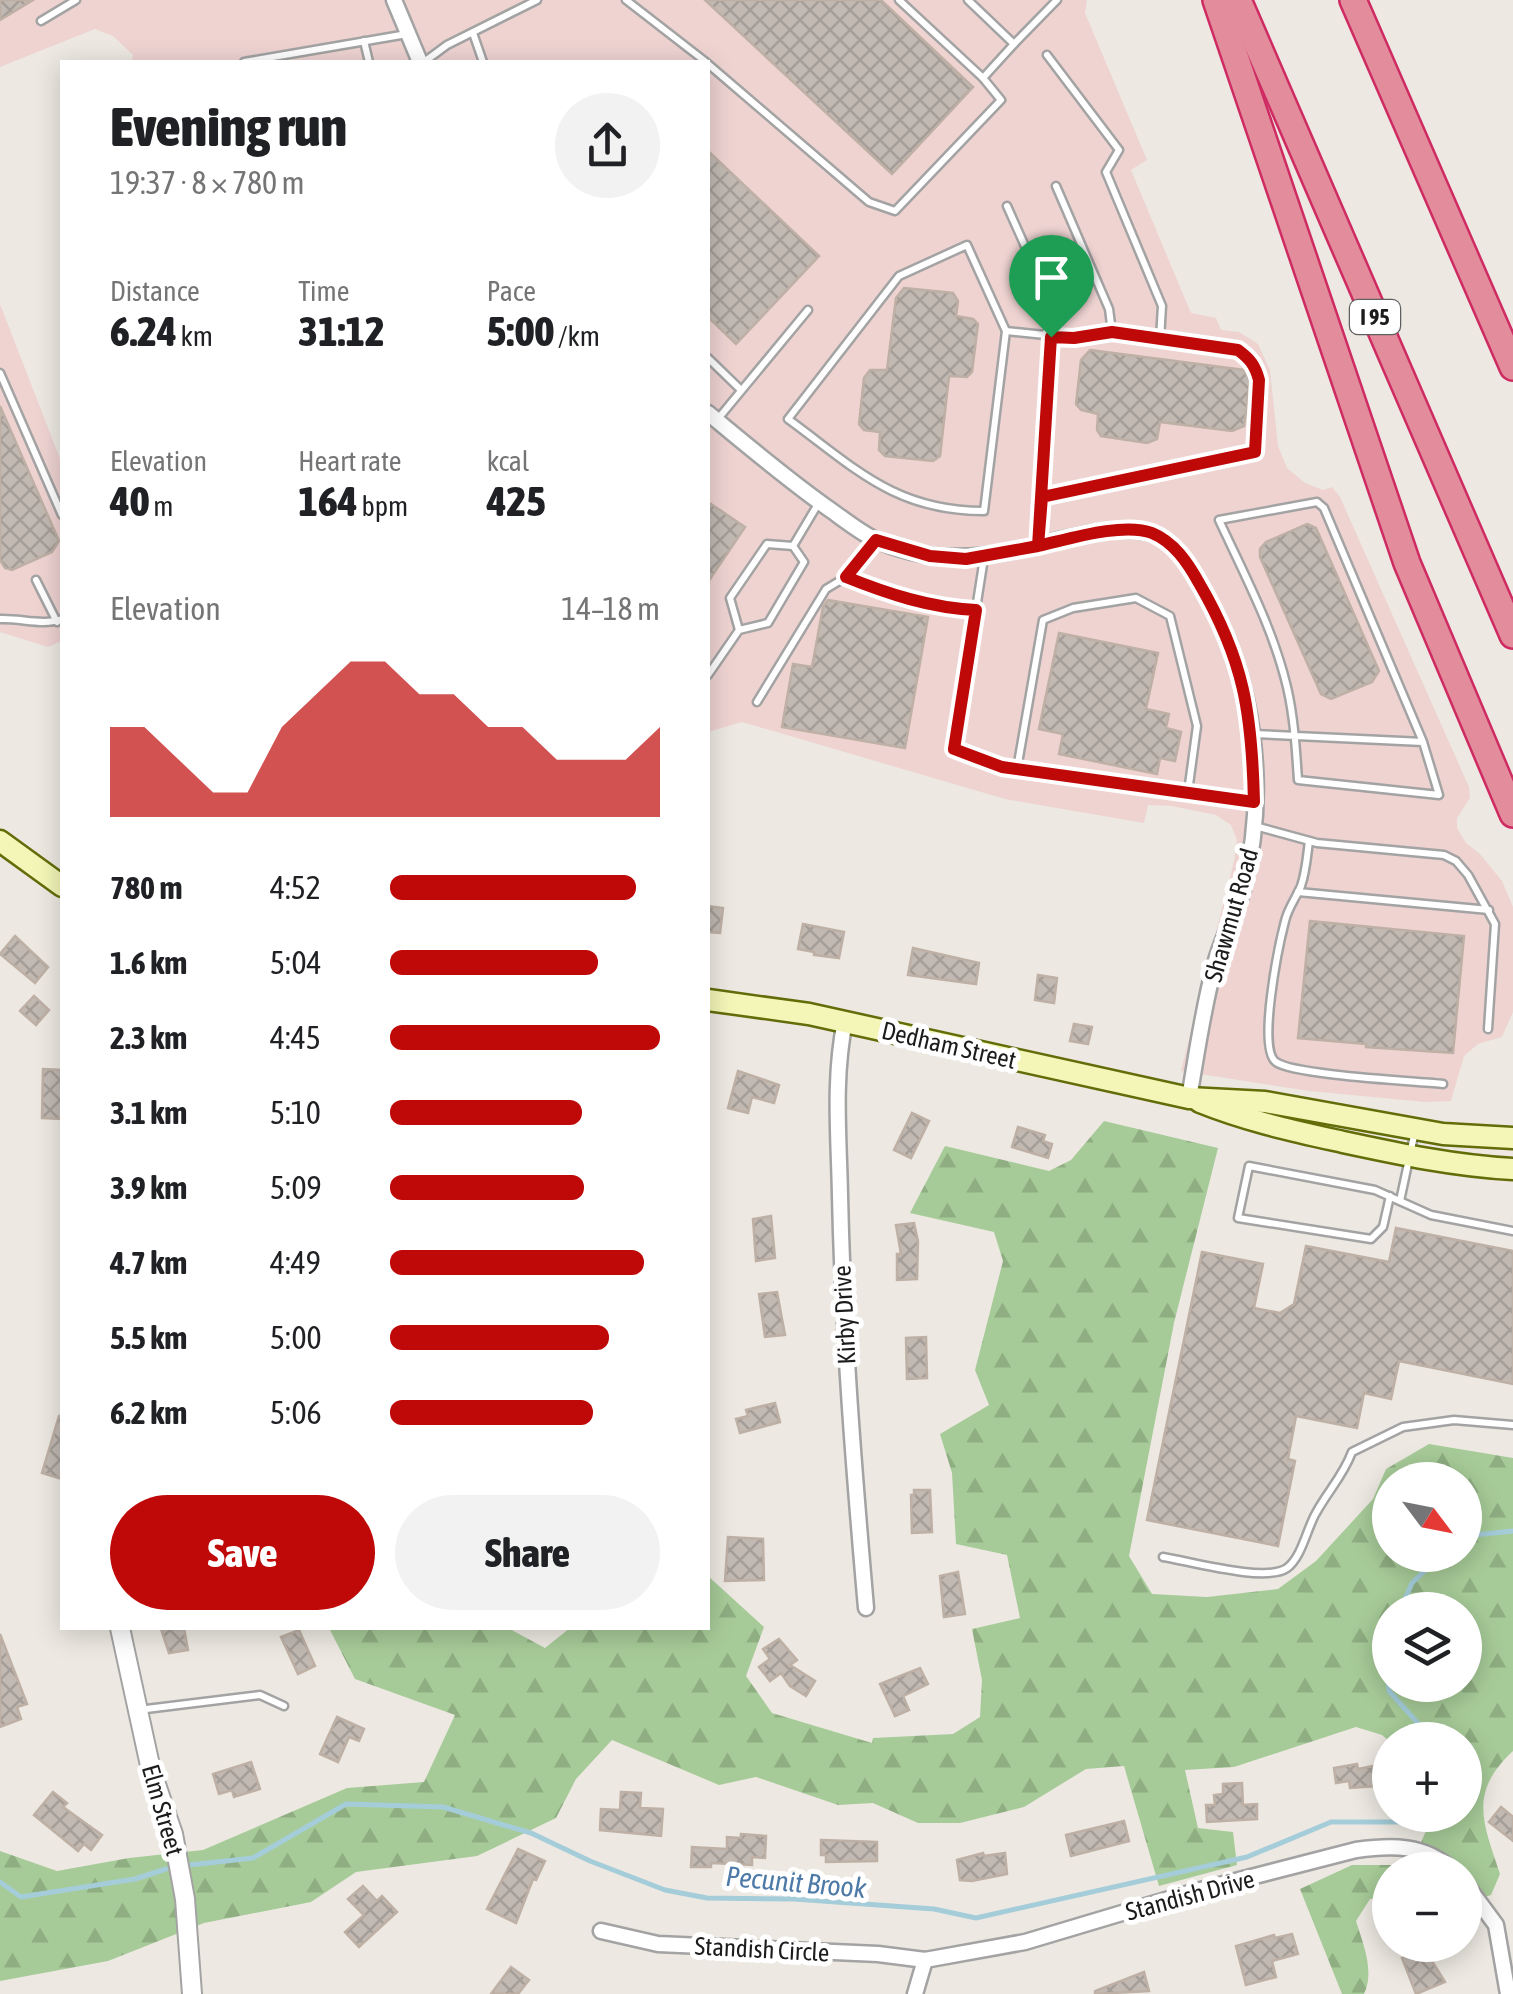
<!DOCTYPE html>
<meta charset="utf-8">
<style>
:root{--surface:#fff;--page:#f2f2f2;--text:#202124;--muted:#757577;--accent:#bf0909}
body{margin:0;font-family:"Asap Condensed",sans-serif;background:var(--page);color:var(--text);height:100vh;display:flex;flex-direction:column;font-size:38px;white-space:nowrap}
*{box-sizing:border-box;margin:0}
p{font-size:32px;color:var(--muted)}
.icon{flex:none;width:55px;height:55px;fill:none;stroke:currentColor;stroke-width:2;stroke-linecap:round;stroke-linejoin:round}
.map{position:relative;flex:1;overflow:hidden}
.drawer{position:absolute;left:60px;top:60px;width:650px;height:1570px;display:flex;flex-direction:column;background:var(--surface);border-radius:0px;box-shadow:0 5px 25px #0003}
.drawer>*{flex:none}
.needle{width:65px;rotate:122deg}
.controls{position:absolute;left:1372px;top:1462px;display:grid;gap:20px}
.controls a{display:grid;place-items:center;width:110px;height:110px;border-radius:50%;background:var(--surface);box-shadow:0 5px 25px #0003;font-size:50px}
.pin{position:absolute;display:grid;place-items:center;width:85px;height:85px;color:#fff;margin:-102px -42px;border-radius:50% 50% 50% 0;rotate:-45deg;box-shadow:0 0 10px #0007}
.pin .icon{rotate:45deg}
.round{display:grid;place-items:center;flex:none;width:105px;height:105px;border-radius:52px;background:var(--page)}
.headline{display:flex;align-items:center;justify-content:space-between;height:170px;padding:0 50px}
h1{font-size:55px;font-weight:800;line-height:75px}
.metrics{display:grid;grid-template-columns:repeat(3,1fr);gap:15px;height:170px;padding:10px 50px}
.metrics div{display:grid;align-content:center}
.metrics b{font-size:42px;font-weight:800}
.metrics small{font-size:28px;font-weight:400}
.metrics p{font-size:28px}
.chart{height:280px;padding:20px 50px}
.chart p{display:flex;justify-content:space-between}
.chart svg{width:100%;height:180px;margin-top:10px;fill:var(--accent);opacity:.7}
.button{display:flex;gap:20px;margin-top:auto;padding:20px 50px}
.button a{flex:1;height:115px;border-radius:60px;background:var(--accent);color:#fff;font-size:40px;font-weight:800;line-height:115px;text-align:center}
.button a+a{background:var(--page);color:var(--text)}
ul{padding:0 50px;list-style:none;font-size:32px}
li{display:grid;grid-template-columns:160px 120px 1fr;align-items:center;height:75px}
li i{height:25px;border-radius:12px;background:var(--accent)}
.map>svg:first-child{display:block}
</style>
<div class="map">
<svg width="1513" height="1994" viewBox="0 0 1513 1994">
<defs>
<pattern id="forest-firs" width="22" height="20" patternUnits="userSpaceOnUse" patternTransform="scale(2.5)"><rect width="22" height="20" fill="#a7cb98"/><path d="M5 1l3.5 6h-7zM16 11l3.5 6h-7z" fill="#8fae82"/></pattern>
<pattern id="building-cross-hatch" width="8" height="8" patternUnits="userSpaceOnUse" patternTransform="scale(2.5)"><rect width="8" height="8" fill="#c1b9b2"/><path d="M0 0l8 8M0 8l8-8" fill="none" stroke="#a59e98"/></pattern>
</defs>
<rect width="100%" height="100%" fill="#ede9e2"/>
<!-- commercial -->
<g fill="#eed3d1">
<path d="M0,0h1087l-2,13 62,147 -16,10 60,143 25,5 5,12 18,2 19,12 12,26 8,76 9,22 18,15 18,7 9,-3 8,10 129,290 1,11 -13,20v10l9,15 14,11 22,27 11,26v105l-11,25 -24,7 -14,12 -13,45 -26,1 -116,-11 -128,-20 53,-210 3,-21 -6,-15 -15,-10 -44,-9 -24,-1 -4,18 -139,-24 -263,-77 -34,10v-670h-576l1,-7 -20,-19 -18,-7 -95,38z"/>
<path d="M0,304l62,160v177l-14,6 -48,-15z"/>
</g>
<!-- forest -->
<path fill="url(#forest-firs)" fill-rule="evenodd" d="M1104,1121l114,27 -44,175 -45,233 23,38 55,3 71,-8 38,-28 57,-62 13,-30 43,-25 84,14v293c-45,42 -30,71 -13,123l-9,21 -26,8v-33h-75v27l-20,2 -14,22c7,23 19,50 8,73h-22l-42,-105 52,-24h59l19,-43 -2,-7h37v-75l-75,2 -8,-7 -26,-8 -122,40 -49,3 13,58 35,4 4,33 -78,21 -35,-120 -38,3 -62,38 -64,16h-42l-45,-20 -35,2 -82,-28 -37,8 -107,-45 -36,39 -20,39 -79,38 -121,16 -45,30 -107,21 -96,38 -108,20v-130l57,20 72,-13 74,-8 144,-62 77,-6 31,-67 -100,-36 -26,-51h179l37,20 25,-20h138v-52l56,51 -18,49 26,37 100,30 1,-5 80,-4 27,-17 2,-37 -10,-51 48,-11 -13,-63 -51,-11 -4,-71 -12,-39 49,-29 -14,-35 28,-109 -9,-29 -84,-19 35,-67 104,25 22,-11zM1390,1480h75v75h-75zM1390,1610h75v75h-75z"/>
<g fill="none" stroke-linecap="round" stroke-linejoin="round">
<!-- stream -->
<g stroke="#a4cdd9" stroke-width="5">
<path d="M1465,1536l48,-5"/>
<path d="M1400,1610l12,-27 29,-28"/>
<path d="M1390,1634l-5,12 4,45 36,40v9"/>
<path d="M189,1865l64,-7 93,-54 97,3 88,26 59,28 75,29 42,8 87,1 140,10 42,9 271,-61 84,-35h75l7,-7"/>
<path d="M0,1882l21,15 114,-18 31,-10"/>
</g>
</g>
<!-- building -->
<g fill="url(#building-cross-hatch)" stroke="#beb0a5" stroke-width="2.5">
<path d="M0,0h33l-33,20z"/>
<path d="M705,0h176l92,87 -81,87z"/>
<path d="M708,151l111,105 -83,88 -28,-27z"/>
<path d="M904,288l49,5 5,8 -2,15 17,3 5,5 -6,48 -5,5 -18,-1 -9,80 -7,5 -48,-5 -6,-6 1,-18 -16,-2 -5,-6 5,-46 6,-8h17l9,-72z"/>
<path d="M1090,350l154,20 6,12 -6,44 -12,5 -72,-9 -3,17 -10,4 -46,-7 -4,-6 1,-16 -17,-4 -5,-6 5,-44z"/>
<path d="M0,406l59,135 -7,11 -40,18 -7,-2 -5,-8z"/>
<path d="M708,502l37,25 -37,55z"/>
<path d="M1307,524l9,4 63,143 -7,11 -41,17 -10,-5 -61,-137v-8l6,-7z"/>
<path d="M828,600l100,17 -23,131 -123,-21 11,-63 19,3 11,-60z"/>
<path d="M1059,633l99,20 -12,56 23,5 -3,14 15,4 -6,29 -15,-3 -3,16 -98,-20 4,-20 -24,-5z"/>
<path d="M708,906l15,2 -3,25 -12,-1z"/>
<path d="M1310,921l154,15 -11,117 -87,-6v-3l-68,-6z"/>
<path d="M803,924l41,8 -5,26 -25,-3v-3l-16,-3z"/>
<path d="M15,936l33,31 -13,16 -35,-29z"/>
<path d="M913,948l66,15 -3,21 -68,-9z"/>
<path d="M1038,975l19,3 -3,25 -19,-3z"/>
<path d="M34,996l15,14 -13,15 -16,-14z"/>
<path d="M1074,1024l18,3 -4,17 -18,-3z"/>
<path d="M43,1069l19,1v49l-20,-1z"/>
<path d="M738,1071l41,14 -5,18 -22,-6 -4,16 -20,-5z"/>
<path d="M912,1113l17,8 -18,37 -17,-8z"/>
<path d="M1018,1127l27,8 -2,6 9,3 -4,14 -36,-11z"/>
<path d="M771,1216l4,42 -19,3 -3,-42z"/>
<path d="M914,1223l4,18 -1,38 -20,1v-26h4l-5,-29z"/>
<path d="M1396,1228l117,23v133l-114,-23 -8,38 -27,-6 -7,35 -61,-12 -8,43 7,2 -17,85 -131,-26 55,-268 61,12 -9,44 26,5 14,-9 12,-58 83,16z"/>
<path d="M777,1292l8,43 -20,2 -6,-43z"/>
<path d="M926,1337l1,41 -20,1 -1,-41z"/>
<path d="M775,1403l5,19 -40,11 -4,-14 12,-3 -2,-6z"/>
<path d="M59,1416h3v63l-20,-6z"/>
<path d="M914,1490h16l2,42 -20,1 -1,-38h3z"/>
<path d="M728,1537l35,2 1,41 -39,1z"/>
<path d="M958,1572l7,42 -21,3 -4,-41z"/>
<path d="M184,1628l4,22 -19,3 -8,-24z"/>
<path d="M299,1630l16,36 -17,8 -17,-37z"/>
<path d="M0,1634l27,70 -10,3 4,12 -21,8z"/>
<path d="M779,1639l18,21 -7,5 25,16 -9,15 -16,-10 -9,-13 -11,8 -11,-14 11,-8 -7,-10z"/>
<path d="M920,1668l8,16 -25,12 6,14 -14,6 -15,-32z"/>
<path d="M337,1717l27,12 -5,12 -10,-4 -11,25 -18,-8z"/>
<path d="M251,1762l9,27 -26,8 -2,-7 -13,4 -6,-20z"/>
<path d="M1357,1764l1,5 15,-3 3,20 -26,2 -1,-7 -13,2 -2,-15z"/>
<path d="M1242,1783l1,22 14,-1v15l-50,3 -1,-17h9l-1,-10 9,-1v-10z"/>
<path d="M53,1792l14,11 -4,4 39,28 -11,15 -7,-6 -6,7 -44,-36z"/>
<path d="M621,1792l20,1 -1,15 23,1 -2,27 -61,-6 1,-21 19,1z"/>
<path d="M1501,1807l12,10v24l-24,-19z"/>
<path d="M1124,1821l5,20 -58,15 -5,-21z"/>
<path d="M741,1834l25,2 -1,22 -13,-1v8l-41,-2v4h-20l1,-20 35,2v-12l14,1z"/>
<path d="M821,1840l56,2v19l-51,1v-7h-5z"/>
<path d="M518,1849l27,12 -9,19 -3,-1 -17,44 -29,-14z"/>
<path d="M983,1853l1,3 21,-3 2,21 -35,7 -12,-1 -3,-20z"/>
<path d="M363,1886l14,15 5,-5 15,16 -38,35 -14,-15 19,-17 -16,-16z"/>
<path d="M1292,1934l6,20 -26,7 4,16 -30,8 -10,-39 38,-11 1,3z"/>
<path d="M1402,1945h20l23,37 -29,12 -14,-36 10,-4z"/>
<path d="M511,1967l18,13 -11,14h-27z"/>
<path d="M1144,1972l5,19 -54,3v-3z"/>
</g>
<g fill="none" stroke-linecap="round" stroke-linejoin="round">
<!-- service casing -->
<g stroke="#a3a3a3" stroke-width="11">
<g id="service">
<path d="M626,0l80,62"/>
<path d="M968,0l46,44 43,-44"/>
<path d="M41,21l35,-21"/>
<path d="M473,33l10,29"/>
<path d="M364,41l5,21"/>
<path d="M1047,55l72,95 -13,22 56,134 -2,33"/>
<path d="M244,62l163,-28"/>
<path d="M424,62l23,-17 90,-45"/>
<path d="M708,64l161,138 26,9 106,-111 -18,-22 -84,-78"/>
<path d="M983,78l31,-34"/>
<path d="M1056,186l53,123 3,23"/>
<path d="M1007,206l47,105 -15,233"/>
<path d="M967,245l39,86 -22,180c-89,0 -129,-43 -196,-92l111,-143z"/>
<path d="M1006,331l68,7 38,-6 126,18c32,23 19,68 17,102l-213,45"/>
<path d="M708,358l33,32"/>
<path d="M0,373l62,142"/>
<path d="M717,420l91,-110"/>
<path d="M984,558l-30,191 48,18 251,35"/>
<path d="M846,577c42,17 85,30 130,33"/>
<path d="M36,580l21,42"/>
<path d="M0,619c21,-1 43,7 62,0"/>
<path d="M739,630l-9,-32 37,-54 26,2"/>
<path d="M708,675l31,-45 29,-7 36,-61 -11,-16 25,-42"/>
<path d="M757,702l69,-113 20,-12 30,-36"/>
<path d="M1254,734l169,8 16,53 -141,-15c-2,-31 -4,-63 -11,-93 -14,-59 -43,-113 -68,-167l98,-18 7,6 99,234"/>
<path d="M1017,769l26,-149 30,-12 63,-10 34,18 27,110 -9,66"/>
<path d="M1255,826l62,17 127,12 12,6 12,14 27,49 -7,105"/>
<path d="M1309,841c-2,15 -3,31 -8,45 -5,12 -13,22 -16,35 -6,23 -28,128 -9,141 18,13 137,19 167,22"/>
<path d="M1298,892l191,18"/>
<path d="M1390,1196l-7,31 -12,12 -133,-21 11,-52 126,24 56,25 82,16"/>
<path d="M1400,1201l15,-70"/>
<path d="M1163,1557c26,4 103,26 124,11 15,-11 20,-40 29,-55 12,-22 27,-37 36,-61l51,-25 51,-7 59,5"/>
<path d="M138,1710l122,-15 24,11"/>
</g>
</g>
<!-- minor casing -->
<g stroke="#a3a3a3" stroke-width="19">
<g id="minor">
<path d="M394,0l26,62"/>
<path d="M708,413c41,34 81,68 124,98 14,10 29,22 44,29 46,21 93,20 141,10 35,-7 99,-28 134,-17 27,9 41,38 54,61 50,84 63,197 39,292 -7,27 -22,51 -29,78 -12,43 -18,89 -26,134"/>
<path d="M845,1021c-12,58 -6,117 -5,175 3,138 14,275 26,412"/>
<path d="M1465,1883l31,42 12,69"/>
<path d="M601,1931l57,13 220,10 47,6 100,-18 164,-49 167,-43c35,-5 69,-6 96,20"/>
<path d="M915,1994l10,-34"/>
</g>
</g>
<!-- tertiary casing -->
<g stroke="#a3a3a3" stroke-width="22">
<path id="tertiary" d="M120,1628l31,142 22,64 12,65 7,95"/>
</g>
<!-- secondary casing -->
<g stroke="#626d09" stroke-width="25">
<g id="secondary">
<path d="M0,841l62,45"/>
<path d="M708,1000l101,14 380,84 76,4 178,32 70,4"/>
<path d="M1200,1102c47,19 94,29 143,40 56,12 112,24 170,27"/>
</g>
</g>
<!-- motorway casing -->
<g stroke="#cf2b63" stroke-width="30">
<g id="motorway">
<path d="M1216,0l191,563 106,251"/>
<path d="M1238,0l275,635"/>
<path d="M1353,0l160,367"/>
</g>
</g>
<!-- service -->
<use href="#service" stroke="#fff" stroke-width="6"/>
<!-- minor -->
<use href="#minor" stroke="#fff" stroke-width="14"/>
<!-- tertiary -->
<use href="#tertiary" stroke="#fff" stroke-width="18"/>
<!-- secondary -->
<use href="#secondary" stroke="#f3f6b7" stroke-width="20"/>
<!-- motorway -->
<use href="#motorway" stroke="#e28c9c" stroke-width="25"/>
</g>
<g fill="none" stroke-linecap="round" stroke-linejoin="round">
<!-- route casing -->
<g stroke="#fff" stroke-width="20">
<path id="route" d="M1051,337l-13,209 -72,13 -36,-3 -54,-16 -30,37c42,17 85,31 130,33l-22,139 48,18 252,35c-2,-89 -10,-142 -55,-219 -11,-20 -25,-41 -47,-50 -29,-11 -83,6 -114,13l4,-49 213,-45 4,-72c-4,-15 -9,-21 -21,-30l-126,-18 -38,6 -23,-1"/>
</g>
<!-- route -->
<use href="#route" stroke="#bf0909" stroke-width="12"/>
</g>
<g text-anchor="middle" stroke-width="10" stroke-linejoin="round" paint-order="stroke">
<!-- shield labels -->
<rect fill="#fff" stroke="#606060" stroke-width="2.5" x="1350" y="300" width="50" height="34" rx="8"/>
<g font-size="22" font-weight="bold" fill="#1c1c1c">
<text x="1375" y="325">I 95</text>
</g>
<!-- street labels -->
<g font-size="25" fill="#1c1c1c" stroke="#fff">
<text transform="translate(1231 915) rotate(-74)" y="9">Shawmut Road</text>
<text transform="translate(949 1045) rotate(13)" y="9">Dedham Street</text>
<text transform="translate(844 1315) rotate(-93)" y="9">Kirby Drive</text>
<text transform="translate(163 1810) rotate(74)" y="9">Elm Street</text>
<text transform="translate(1190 1895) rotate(-15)" y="9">Standish Drive</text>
<text transform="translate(762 1949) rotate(3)" y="9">Standish Circle</text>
</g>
<!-- water labels -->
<g font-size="28" font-style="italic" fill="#4d7aa7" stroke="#fff">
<text transform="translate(796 1882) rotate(5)" y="10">Pecunit Brook</text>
</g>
</g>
</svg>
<div class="controls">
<a><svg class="needle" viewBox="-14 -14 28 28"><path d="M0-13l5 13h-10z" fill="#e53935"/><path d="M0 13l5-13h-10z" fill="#757577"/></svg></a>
<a><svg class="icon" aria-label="layers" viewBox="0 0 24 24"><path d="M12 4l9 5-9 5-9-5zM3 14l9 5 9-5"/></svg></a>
<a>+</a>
<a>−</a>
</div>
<div class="pin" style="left:1051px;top:337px;background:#1e9e55"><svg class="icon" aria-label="arrive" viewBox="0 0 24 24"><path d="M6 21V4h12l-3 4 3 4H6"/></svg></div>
<section class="drawer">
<div class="headline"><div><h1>Evening run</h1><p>19:37 · 8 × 780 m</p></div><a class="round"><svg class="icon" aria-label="share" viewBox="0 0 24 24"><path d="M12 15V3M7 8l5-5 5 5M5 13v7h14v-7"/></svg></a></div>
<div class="metrics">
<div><p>Distance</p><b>6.24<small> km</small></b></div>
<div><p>Time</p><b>31:12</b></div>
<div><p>Pace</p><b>5:00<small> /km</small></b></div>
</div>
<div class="metrics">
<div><p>Elevation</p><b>40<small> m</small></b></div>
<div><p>Heart rate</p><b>164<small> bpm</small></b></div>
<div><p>kcal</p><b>425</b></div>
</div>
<div class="chart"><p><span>Elevation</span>14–18 m</p>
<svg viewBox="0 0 160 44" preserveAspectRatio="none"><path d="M0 44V22L10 22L20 30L30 38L40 38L50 22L60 14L70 6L80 6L90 14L100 14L110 22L120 22L130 30L140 30L150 30L160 22V44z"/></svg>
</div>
<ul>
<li><b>780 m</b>4:52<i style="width:91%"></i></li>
<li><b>1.6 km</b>5:04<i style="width:77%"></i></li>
<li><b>2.3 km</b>4:45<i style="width:100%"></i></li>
<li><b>3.1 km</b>5:10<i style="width:71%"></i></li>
<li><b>3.9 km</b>5:09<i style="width:72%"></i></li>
<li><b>4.7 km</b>4:49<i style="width:94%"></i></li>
<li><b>5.5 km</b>5:00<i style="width:81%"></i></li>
<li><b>6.2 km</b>5:06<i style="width:75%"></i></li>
</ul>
<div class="button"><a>Save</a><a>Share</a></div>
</section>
</div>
